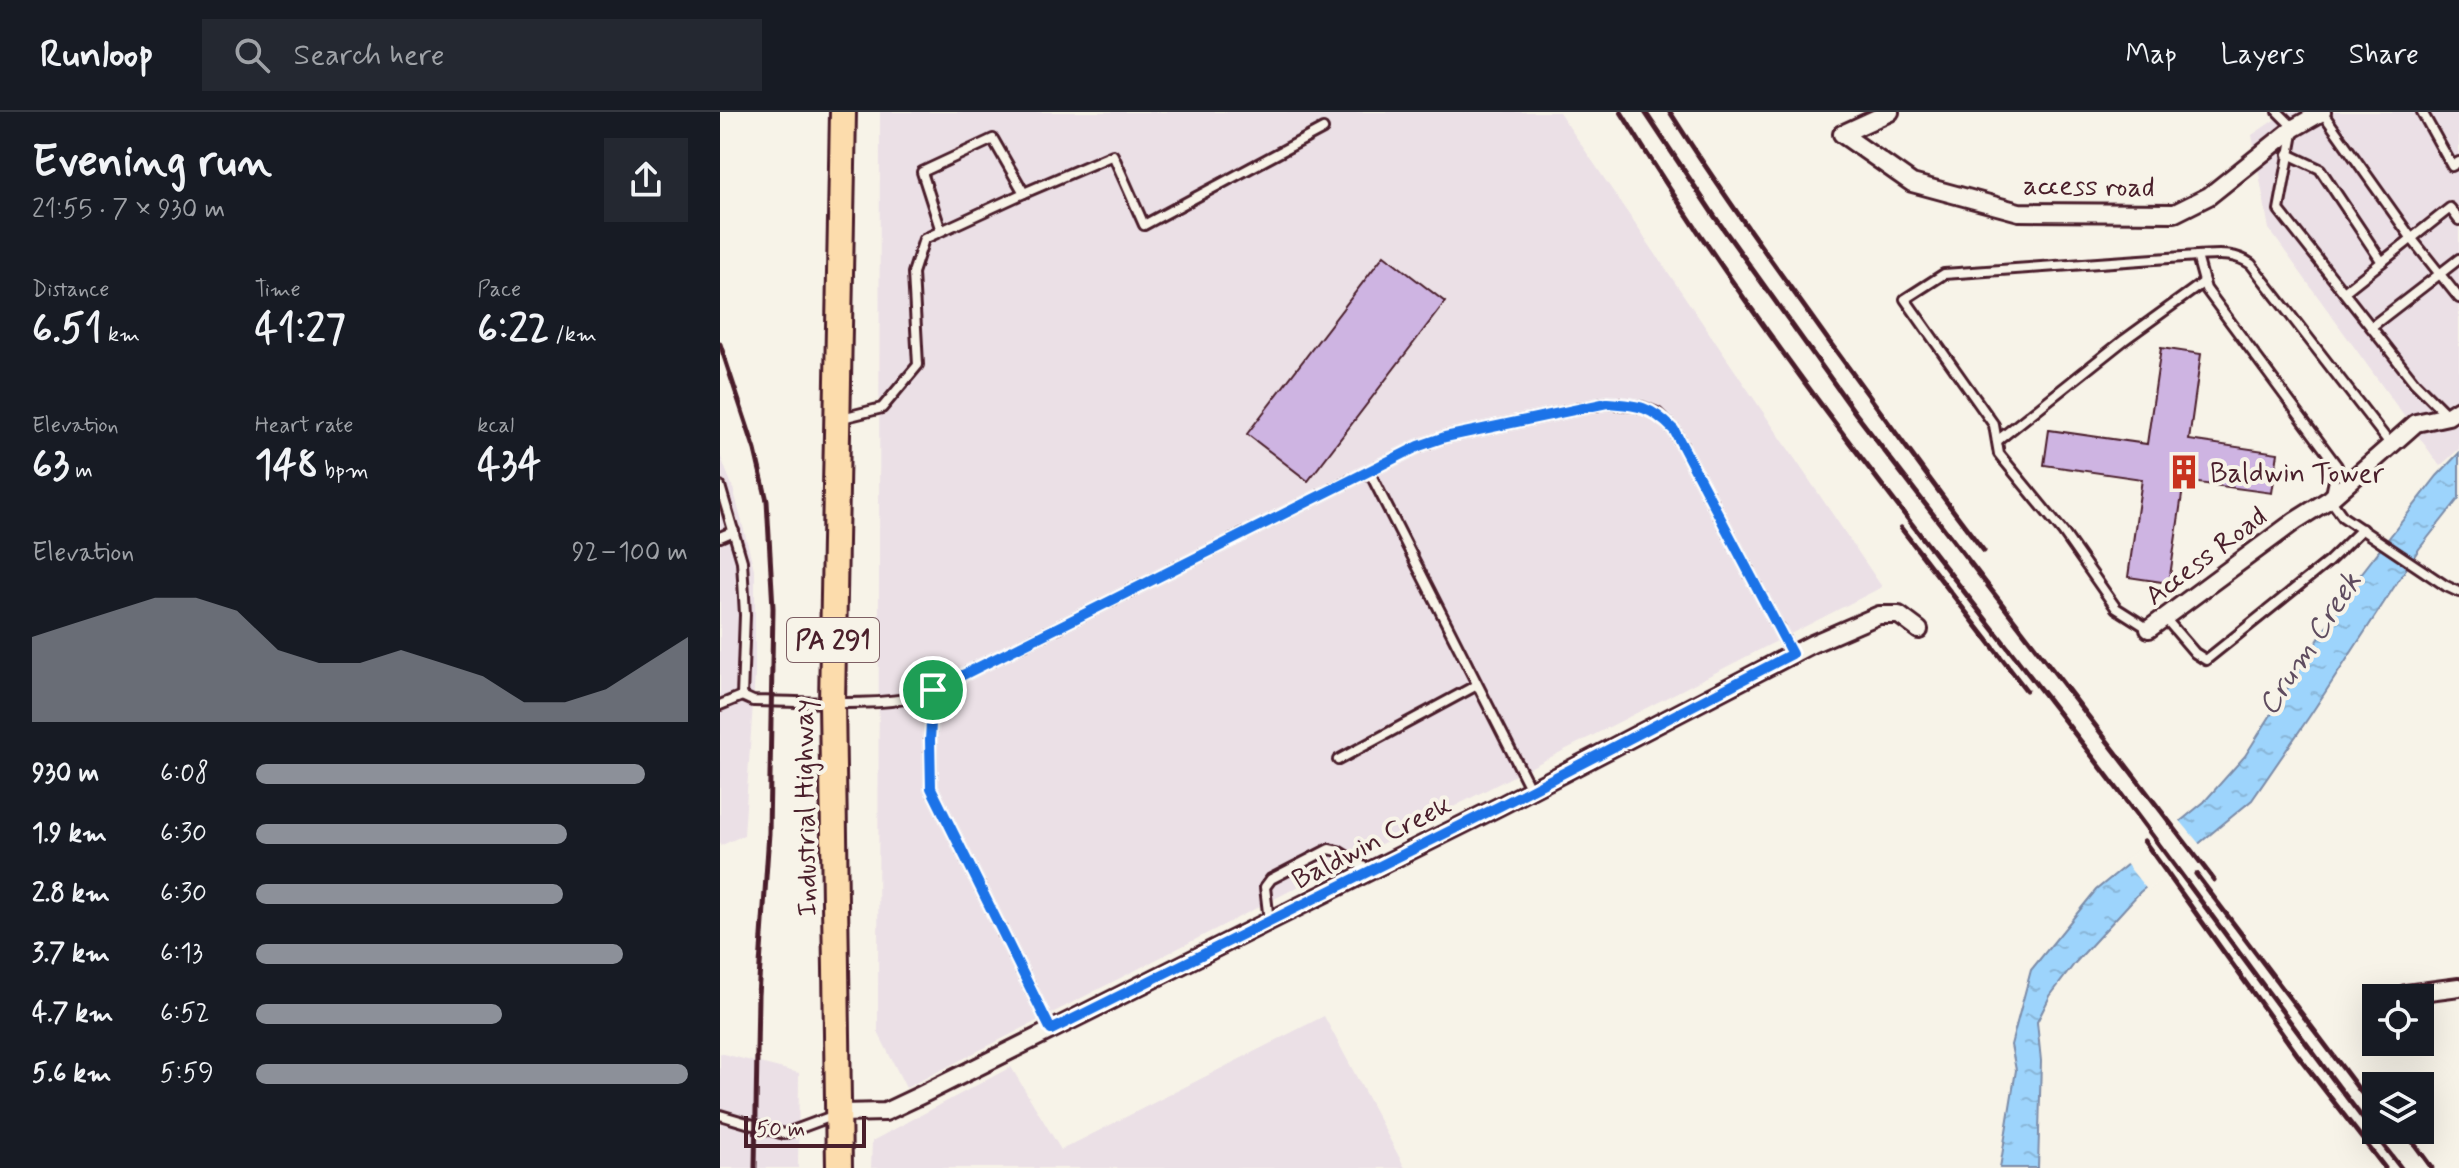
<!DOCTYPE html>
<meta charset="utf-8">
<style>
:root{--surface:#171b24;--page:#242831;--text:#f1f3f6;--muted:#9ea1a6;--line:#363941;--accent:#8c9099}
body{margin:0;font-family:Mynerve,sans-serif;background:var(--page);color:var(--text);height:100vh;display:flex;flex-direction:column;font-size:30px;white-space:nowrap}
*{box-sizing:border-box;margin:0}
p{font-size:26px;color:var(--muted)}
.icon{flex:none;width:44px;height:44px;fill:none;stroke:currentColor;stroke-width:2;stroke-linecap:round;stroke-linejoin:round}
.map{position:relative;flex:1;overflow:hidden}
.details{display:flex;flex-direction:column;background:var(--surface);width:720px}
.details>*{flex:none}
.fabs{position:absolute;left:1642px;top:872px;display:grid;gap:16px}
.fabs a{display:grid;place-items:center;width:72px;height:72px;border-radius:0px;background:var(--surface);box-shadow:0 8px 32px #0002;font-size:40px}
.scale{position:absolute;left:24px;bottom:20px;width:122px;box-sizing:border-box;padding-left:8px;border:4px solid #4a1f2b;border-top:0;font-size:22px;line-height:28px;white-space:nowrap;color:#4a1f2b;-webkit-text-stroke:6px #f7f3e8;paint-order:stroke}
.pin{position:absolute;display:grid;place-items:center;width:68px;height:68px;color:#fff;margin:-34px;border:4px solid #fff;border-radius:50%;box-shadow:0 2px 8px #0007}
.round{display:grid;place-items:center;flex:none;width:84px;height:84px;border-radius:0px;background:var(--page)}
.headline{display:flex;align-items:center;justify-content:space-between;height:136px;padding:0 32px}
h1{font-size:44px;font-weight:800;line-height:60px}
.figures{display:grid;grid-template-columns:repeat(3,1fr);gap:12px;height:136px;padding:8px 32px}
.figures div{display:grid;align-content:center}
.figures b{font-size:40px;font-weight:800}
.figures small{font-size:22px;font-weight:400}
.figures p{font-size:22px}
.chart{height:224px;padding:16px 32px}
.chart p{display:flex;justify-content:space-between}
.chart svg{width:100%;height:144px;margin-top:8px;fill:var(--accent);opacity:.7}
ul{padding:0 32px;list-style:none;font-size:26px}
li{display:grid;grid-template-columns:128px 96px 1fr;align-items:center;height:60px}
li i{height:20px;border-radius:10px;background:var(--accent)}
header{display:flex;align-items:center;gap:48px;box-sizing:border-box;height:112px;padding:0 40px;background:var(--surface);border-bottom:2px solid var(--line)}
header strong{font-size:38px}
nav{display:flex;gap:44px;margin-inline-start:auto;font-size:28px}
.search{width:560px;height:72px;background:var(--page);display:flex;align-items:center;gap:20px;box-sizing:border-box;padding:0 28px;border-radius:0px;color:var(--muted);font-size:30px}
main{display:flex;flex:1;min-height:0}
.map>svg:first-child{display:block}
</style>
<header>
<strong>Runloop</strong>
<div class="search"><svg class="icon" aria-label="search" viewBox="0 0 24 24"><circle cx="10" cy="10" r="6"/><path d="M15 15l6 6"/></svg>Search here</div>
<nav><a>Map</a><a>Layers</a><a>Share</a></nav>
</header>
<main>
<section class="details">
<div class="headline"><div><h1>Evening run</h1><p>21:55 · 7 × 930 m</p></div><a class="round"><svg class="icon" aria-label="share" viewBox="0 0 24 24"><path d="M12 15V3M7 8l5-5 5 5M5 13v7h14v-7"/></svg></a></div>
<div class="figures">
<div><p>Distance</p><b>6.51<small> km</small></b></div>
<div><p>Time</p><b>41:27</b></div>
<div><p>Pace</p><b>6:22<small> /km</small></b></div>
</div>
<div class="figures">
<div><p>Elevation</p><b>63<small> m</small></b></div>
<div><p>Heart rate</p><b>148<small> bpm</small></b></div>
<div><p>kcal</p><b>434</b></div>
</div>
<div class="chart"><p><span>Elevation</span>92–100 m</p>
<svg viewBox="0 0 160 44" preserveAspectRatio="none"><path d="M0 44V18L10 14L20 10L30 6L40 6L50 10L60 22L70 26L80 26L90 22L100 26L110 30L120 38L130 38L140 34L150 26L160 18V44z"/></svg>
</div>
<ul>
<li><b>930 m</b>6:08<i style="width:90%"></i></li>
<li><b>1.9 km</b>6:30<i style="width:72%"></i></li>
<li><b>2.8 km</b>6:30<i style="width:71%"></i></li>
<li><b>3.7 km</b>6:13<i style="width:85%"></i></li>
<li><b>4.7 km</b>6:52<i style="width:57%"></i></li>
<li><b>5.6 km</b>5:59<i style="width:100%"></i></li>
</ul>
</section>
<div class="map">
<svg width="1739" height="1056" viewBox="0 0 1739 1056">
<defs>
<pattern id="water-ripples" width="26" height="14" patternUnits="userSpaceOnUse" patternTransform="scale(2)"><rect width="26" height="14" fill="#9dd4fc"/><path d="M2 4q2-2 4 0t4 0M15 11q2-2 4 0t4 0" fill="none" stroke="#89b6d8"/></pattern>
</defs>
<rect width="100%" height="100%" fill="#f7f3e8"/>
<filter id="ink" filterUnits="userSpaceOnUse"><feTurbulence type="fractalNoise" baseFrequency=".0125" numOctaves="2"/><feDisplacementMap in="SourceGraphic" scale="16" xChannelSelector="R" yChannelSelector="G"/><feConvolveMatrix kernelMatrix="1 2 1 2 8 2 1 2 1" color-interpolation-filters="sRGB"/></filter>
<g filter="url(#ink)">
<!-- built -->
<g fill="#ebe0e6">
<path d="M160,0h679l323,475 -976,501 -28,-56z"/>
<path d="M1566,0h173v337l-19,17 -171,-237 -17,-94z"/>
<path d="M0,343l13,33 22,85v101l-11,161 -24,11z"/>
<path d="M604,904l81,152h-534l1,-27 139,-74 50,83z"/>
<path d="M0,941l79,20 -1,95h-78z"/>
</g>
<!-- water -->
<path fill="url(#water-ripples)" stroke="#7c8ca8" stroke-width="2" d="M1739,341v45l-40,51 -110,168 -57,83 -112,92 -65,71 -25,33 -13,26 4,39 -3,107h-38l16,-98 -5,-25 20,-75 65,-80 108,-88 41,-46 109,-173 83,-107z"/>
<!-- pier -->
<path fill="#f7f3e8" d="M1458,706l24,29 -54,44 -24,-30z"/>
<!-- building -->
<g fill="#ceb4e2" stroke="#4a1f2b" stroke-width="2">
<path d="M664,143l61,47 -137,179 -61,-47z"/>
<path d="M1441,236l40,6 -12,86 89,13 -6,40 -88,-12 -15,102 -41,-6 14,-98 -98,-14 5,-35 98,14z"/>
</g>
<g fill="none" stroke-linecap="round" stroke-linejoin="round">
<!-- lane casing -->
<g stroke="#4a1f2b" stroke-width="14">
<g id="lane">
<path d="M1558,0l16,16 -15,82 136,173 32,32"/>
<path d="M1602,0l90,127 47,59"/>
<path d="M1702,0l30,54 7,-4"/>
<path d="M1568,42l32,15 62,93"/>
<path d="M304,81l89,-38 31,70 179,-96"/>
<path d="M1477,144c20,-1 37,-4 54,8l140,181"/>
<path d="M1624,180l106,-84 9,12"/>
<path d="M1651,215l88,-68"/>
<path d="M122,306l40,-10 36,-43 -5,-92 11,-34 100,-46 -31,-54 -71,33 19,59"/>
<path d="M1277,329l127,-101 80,-58"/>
<path d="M649,359l162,319"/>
<path d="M0,374l22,75 3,54 -3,81 11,5c52,0 118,7 168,-5l498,-250 26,-9 162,-34 35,4 15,6 17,17 118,224"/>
<path d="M0,425l14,-6"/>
<path d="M1445,506l30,35 11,7 122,-98 34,-33"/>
<path d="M1429,517l-33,-21 -53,-76 -64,-78 -5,-29 -89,-126 39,-25 253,-18 9,33 131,177 -7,33 13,18 103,69 13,6"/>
<path d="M213,578l-3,50 1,48 120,242"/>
<path d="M0,593l22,-9"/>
<path d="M618,648l139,-75"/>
<path d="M549,809l-4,-34 6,-8 58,-30 9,2 31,19"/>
<path d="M0,1003l64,19 51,-19"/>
</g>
</g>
<!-- street casing -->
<g stroke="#4a1f2b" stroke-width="22">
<g id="street">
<path d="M1170,0l-48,22 70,49 107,29 156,1 34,-17 85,-68 28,-16"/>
<path d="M1429,517l146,-108 35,-22 86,-76 32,-7 11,-7"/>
<path d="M1686,882l53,-7"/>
<path d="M120,1001l45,-1 36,-17 579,-289 312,-162 67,-29h20l20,15"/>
</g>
</g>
<!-- primary casing -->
<g stroke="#4a1f2b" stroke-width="30">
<path id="primary" d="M119,1056l-7,-466 11,-590"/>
</g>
<!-- lane -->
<use href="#lane" stroke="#f7f3e8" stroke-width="8"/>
<!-- street -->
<use href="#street" stroke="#f7f3e8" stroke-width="16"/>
<!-- primary -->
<use href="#primary" stroke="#fcdcac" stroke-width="24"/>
<!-- rail -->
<g stroke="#4a1f2b" stroke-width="5">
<path d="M901,0c139,227 309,434 471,644 105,136 203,277 309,412"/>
<path d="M925,0l70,105 141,197 358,466"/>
<path d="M950,0c50,79 106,155 161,232 51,69 100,139 153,207"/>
<path d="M0,232l35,106 12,51 6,107 -4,225 -11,162 -3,173"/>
<path d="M1181,416l125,162"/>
<path d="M1424,729l155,216 86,111"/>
<path d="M1476,762l180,238"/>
<path d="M1684,1018l28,38"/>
</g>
</g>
</g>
<g fill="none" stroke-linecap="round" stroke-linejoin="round" filter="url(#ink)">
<!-- route casing -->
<g stroke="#fff" stroke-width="16">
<path id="route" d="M887,291c31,2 44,3 67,27l118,224 -292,152 -449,224 -120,-242 -1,-48 3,-50 486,-244 26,-9z"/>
</g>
<!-- route -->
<use href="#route" stroke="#1a73e8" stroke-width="10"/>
</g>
<!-- icons -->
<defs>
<g id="building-bare" transform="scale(2.76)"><path d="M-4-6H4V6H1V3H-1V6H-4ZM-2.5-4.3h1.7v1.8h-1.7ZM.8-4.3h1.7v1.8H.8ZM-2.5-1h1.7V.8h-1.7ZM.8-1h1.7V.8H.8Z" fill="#c8321e" stroke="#f7f3e8" stroke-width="2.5" paint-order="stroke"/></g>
</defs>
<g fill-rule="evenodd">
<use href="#building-bare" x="1464" y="360"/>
</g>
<g text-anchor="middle" stroke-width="8" stroke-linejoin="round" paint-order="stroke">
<!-- shield labels -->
<rect fill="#f7f3e8" stroke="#7e5f64" stroke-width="2" x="67" y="506" width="92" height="44" rx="6"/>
<g font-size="26" font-weight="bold" fill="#4a1f2b">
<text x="113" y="537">PA 291</text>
</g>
<!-- street labels -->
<g font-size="28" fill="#4a1f2b" stroke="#f7f3e8">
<text transform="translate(1369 73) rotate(1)" y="10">access road</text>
<text transform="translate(1485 443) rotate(-37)" y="10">Access Road</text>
<text transform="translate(84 696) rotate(-91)" y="10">Industrial Highway</text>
<text transform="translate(651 729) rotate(-27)" y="10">Baldwin Creek</text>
</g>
<!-- poi labels -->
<g font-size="28" fill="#4a1f2b" stroke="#f7f3e8" text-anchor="start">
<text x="1490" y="370">Baldwin Tower</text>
</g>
<!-- water labels -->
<g font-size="30" font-style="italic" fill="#5f4c5f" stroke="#f7f3e8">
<text transform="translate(1589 531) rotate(-57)" y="10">Crum Creek</text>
</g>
</g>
</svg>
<div class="fabs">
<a><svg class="icon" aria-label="locate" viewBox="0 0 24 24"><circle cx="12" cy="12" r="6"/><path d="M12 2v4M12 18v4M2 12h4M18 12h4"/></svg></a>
<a><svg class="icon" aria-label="layers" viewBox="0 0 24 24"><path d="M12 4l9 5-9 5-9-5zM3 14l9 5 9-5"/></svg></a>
</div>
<div class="scale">50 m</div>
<div class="pin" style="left:213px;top:578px;background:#1e9e55"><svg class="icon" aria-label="arrive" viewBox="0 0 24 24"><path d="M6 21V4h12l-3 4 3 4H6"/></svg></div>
</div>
</main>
